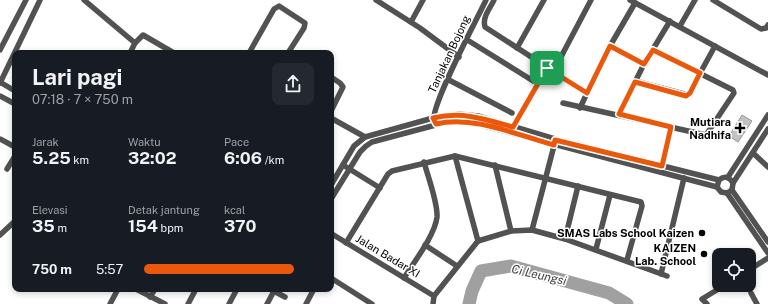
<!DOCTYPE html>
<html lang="id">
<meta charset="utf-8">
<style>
:root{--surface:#171b24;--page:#242831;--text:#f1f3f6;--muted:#9ea1a6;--accent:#ea580c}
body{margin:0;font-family:"Public Sans",sans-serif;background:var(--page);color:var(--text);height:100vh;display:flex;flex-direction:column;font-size:15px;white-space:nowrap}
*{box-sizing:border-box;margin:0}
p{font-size:13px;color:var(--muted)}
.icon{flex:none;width:22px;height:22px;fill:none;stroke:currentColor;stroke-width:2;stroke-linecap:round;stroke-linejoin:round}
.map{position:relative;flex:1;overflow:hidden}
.panel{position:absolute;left:12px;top:50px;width:322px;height:242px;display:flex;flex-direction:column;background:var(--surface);border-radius:8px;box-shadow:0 2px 6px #0003}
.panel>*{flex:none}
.tools{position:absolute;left:712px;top:248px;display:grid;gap:8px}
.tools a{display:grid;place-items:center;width:44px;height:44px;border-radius:8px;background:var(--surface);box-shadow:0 2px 6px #0003;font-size:20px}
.pin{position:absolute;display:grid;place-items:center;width:34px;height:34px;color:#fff;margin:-17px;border-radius:8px;box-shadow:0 2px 6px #0006}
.round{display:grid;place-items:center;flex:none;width:42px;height:42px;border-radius:8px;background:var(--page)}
.overview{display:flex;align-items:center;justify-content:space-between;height:68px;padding:0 20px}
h1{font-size:22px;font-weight:700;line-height:30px}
.metrics{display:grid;grid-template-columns:repeat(3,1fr);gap:6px;height:68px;padding:4px 20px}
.metrics div{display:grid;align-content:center}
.metrics b{font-size:17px;font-weight:700}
.metrics small{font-size:11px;font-weight:400}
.metrics p{font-size:11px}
ul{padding:0 20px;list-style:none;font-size:13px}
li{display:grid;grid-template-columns:64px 48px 1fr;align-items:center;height:30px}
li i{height:10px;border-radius:5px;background:var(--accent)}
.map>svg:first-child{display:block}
</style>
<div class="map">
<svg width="768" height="304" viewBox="0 0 768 304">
<rect width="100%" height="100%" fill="#fff"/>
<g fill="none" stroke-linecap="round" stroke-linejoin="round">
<!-- river -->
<path stroke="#a0a0a0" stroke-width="13" d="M469,304l3,-13 9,-20 30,-5 98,27 18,11"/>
</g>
<!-- building -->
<path fill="#c2c2c2" stroke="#969696" d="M742,115l10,6 -14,21 -9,-6z"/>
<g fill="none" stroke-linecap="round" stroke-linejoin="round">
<!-- minor -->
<g stroke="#525252" stroke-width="5.5">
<path d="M84,0l51,43"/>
<path d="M376,0l44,28 39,29"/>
<path d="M494,0c-4,9 -12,17 -9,27l102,66 -7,15"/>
<path d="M630,0l138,75"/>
<path d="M713,0l48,29 5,-1 2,-3"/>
<path d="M411,22l12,-22"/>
<path d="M680,26l15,-26"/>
<path d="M469,41l69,43"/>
<path d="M610,46l34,18"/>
<path d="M517,48l27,-48"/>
<path d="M0,50l26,-50"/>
<path d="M130,53l5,-10 8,-8 31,18"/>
<path d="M249,53l25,-44 5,-3 26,17 -1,5 -16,25"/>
<path d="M553,72l38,-72"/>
<path d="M331,77l9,6 3,4 -12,24"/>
<path d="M447,79l65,34"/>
<path d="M635,81l53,14 27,-49"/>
<path d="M0,82l15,9"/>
<path d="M0,83l40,-83"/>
<path d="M587,93l23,-47 25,-43"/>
<path d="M0,96l15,8"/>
<path d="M563,103l143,32 28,-42 -1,-3 -80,-40"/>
<path d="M619,114l25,-50 26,-43"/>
<path d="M331,118l34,19"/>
<path d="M434,120c-3,-15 43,-101 52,-120"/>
<path d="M512,129l35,-61"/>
<path d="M0,139l15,8"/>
<path d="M753,153l15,14"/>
<path d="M455,156l23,85"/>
<path d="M343,165l37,23"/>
<path d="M495,165l16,66"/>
<path d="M7,169l8,-13"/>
<path d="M661,170l10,-43"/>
<path d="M728,177l40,-62"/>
<path d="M733,183l35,-54"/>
<path d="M331,185l23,-39 11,-9 68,-19 26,-4 19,2 77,23 164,41c5,-4 10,-4 14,3l-1,7 -5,3 -6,-1 -4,-5 2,-7"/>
<path d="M732,190l36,52"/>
<path d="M727,193l41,60"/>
<path d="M331,199l29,-47 6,-6 6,-4 75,-20h22l8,2 240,63"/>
<path d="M532,230l23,-88"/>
<path d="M332,234l102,62"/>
<path d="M0,235l15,-14"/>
<path d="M565,239l13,-53"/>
<path d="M346,243l42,-69 4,-3 63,-15 186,46 1,4 -15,54"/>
<path d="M425,245l32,21"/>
<path d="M596,249l14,-54"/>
<path d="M749,270l19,-12"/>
<path d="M661,274l23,-96"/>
<path d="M331,278l41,26"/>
<path d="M404,278c10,-16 31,-43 33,-61 1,-14 -9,-40 -13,-55"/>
<path d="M136,289l29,15"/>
<path d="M270,289l15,8"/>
<path d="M751,293l6,11"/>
<path d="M150,297l5,-8"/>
<path d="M110,304l8,-15"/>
<path d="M188,304l8,-15"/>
<path d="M229,304l8,-15"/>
<path d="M267,304l7,-13"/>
<path d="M306,304l8,-15"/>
<path d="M433,304l1,-8 44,-55 33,-10 21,-1 33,9 102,37"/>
<path d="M707,304l-5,-5 23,-14"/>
</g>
</g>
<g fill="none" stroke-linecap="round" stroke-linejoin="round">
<!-- route casing -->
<g stroke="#fff" stroke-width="8">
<path id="route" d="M610,46l34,18 9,-14 47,23 -10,20 -4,3 -51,-14 -16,32 52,13 -9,39 -107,-26 -1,5c-37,-10 -81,-30 -118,-21l-3,-6c29,-7 52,1 80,9l34,-59 40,25z"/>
</g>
<!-- route -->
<use href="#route" stroke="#ea580c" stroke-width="5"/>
</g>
<!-- markers -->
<g fill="#000" stroke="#fff" stroke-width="1.5">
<path d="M738 122h4v4h4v4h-4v4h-4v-4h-4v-4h4z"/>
<circle cx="702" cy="233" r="4"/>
<circle cx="704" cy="254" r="4"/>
</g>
<g text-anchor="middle" stroke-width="3" stroke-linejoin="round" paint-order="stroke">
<!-- street labels -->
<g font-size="11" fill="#000" stroke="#fff">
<text transform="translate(449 54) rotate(-65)" y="4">Tanjakan Bojong</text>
<text transform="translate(388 256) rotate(31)" y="4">Jalan Badar XI</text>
</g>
<!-- poi labels -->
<g font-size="11" font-weight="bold" fill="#000" stroke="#fff" text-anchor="end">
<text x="731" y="126">Mutiara<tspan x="731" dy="13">Nadhifa</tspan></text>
<text x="694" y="237">SMAS Labs School Kaizen</text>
<text x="696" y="252">KAIZEN<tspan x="696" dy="13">Lab. School</tspan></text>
</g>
<!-- water labels -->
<g font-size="12" font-style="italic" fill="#414141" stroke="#fff">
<text transform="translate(539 275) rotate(13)" y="4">Ci Leungsi</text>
</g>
</g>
</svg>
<div class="tools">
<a><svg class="icon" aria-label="locate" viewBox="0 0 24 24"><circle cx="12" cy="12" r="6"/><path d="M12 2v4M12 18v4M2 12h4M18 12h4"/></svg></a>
</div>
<div class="pin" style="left:547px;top:68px;background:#1e9e55"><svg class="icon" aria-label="arrive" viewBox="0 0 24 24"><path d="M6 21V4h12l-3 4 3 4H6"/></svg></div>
<section class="panel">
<div class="overview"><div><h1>Lari pagi</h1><p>07:18 · 7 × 750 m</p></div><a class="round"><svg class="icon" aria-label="share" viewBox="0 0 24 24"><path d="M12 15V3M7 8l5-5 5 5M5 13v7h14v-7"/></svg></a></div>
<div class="metrics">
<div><p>Jarak</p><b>5.25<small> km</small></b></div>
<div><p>Waktu</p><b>32:02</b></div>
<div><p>Pace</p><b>6:06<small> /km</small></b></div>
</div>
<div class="metrics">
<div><p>Elevasi</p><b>35<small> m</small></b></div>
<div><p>Detak jantung</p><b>154<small> bpm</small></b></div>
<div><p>kcal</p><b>370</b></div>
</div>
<ul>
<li><b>750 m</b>5:57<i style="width:88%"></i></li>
</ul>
</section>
</div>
